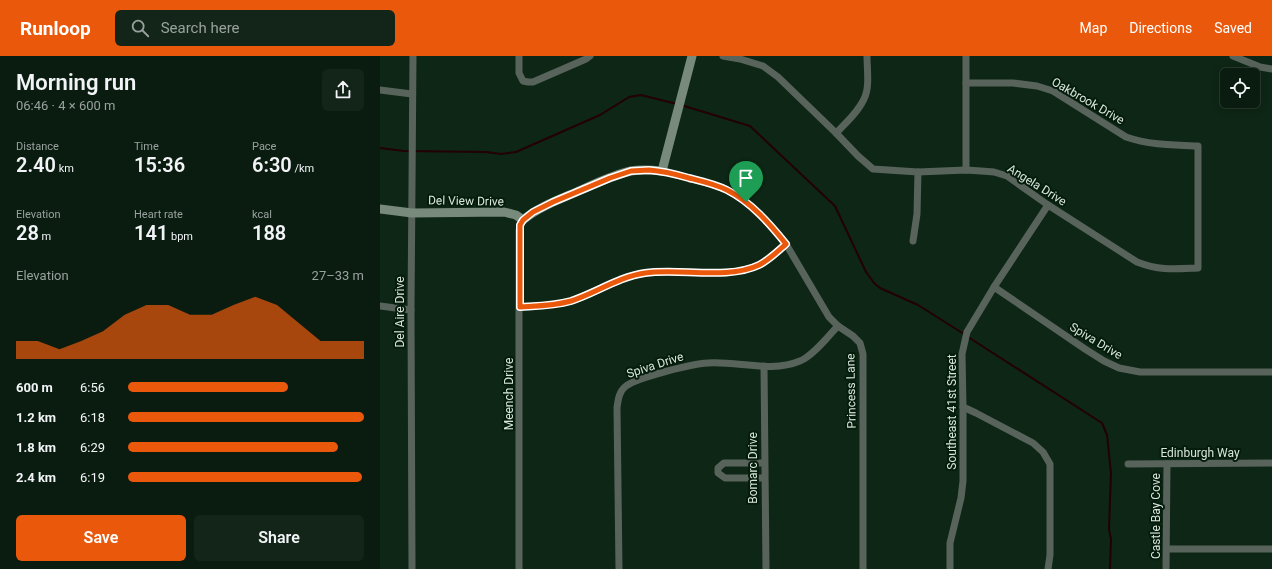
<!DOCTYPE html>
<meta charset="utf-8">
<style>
:root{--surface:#0a1c10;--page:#132519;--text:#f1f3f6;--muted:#99a19f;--line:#2a3a30;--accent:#ea580c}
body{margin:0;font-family:Roboto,sans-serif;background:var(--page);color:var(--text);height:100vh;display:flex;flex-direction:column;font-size:15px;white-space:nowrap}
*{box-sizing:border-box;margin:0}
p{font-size:13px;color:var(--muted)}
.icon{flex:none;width:22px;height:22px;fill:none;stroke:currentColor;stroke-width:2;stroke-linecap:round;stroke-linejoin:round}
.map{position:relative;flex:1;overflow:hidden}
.sheet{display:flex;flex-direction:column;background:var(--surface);width:380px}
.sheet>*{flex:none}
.tools{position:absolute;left:840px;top:12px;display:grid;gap:8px}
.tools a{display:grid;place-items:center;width:40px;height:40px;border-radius:6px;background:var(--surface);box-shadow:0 2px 10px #0003,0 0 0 1px var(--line);font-size:20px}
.pin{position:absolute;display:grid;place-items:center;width:34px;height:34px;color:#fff;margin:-41px -17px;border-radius:50% 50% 50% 0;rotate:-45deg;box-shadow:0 0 4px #0007}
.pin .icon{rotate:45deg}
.round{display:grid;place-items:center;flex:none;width:42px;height:42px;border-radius:6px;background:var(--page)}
.summary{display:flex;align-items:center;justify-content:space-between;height:68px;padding:0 16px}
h1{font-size:22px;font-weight:600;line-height:30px}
.figures{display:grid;grid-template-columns:repeat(3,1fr);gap:6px;height:68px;padding:4px 16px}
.figures div{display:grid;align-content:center}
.figures b{font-size:20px;font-weight:600}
.figures small{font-size:11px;font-weight:400}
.figures p{font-size:11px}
.chart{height:112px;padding:8px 16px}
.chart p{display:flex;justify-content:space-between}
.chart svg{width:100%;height:72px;margin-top:4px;fill:var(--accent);opacity:.7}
.primary-button{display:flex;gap:8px;margin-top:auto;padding:8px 16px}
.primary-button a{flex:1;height:46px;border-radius:6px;background:var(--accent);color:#fff;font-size:16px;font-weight:600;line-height:46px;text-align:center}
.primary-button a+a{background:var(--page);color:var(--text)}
ul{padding:0 16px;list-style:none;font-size:13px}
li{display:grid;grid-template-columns:64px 48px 1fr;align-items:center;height:30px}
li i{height:10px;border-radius:5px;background:var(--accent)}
header{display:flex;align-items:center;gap:24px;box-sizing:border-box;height:56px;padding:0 20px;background:var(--accent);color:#fff}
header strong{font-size:19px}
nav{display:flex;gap:22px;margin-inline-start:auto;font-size:14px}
.search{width:280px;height:36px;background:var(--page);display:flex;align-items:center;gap:10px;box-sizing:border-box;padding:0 14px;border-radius:6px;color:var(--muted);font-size:15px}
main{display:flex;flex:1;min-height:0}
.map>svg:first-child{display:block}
</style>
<header>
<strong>Runloop</strong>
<div class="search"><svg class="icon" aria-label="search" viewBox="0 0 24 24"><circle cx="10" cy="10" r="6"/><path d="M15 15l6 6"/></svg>Search here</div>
<nav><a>Map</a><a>Directions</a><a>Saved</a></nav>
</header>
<main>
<section class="sheet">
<div class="summary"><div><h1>Morning run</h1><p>06:46 · 4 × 600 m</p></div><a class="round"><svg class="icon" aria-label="share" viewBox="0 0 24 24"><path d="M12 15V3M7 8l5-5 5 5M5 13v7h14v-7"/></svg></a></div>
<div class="figures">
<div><p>Distance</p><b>2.40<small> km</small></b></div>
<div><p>Time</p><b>15:36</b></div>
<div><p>Pace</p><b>6:30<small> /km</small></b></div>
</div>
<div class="figures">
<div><p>Elevation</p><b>28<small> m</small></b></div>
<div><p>Heart rate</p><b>141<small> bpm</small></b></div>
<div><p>kcal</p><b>188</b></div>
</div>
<div class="chart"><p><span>Elevation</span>27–33 m</p>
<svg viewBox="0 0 160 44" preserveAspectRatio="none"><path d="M0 44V33L10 33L20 38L30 33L40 27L50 17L60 11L70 11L80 17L90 17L100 11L110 6L120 11L130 22L140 33L150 33L160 33V44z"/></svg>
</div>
<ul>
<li><b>600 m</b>6:56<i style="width:68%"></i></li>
<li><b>1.2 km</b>6:18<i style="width:100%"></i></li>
<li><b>1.8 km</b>6:29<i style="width:89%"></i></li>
<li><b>2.4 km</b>6:19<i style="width:99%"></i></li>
</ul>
<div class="primary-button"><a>Save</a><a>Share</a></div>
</section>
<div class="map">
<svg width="892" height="513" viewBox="0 0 892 513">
<rect width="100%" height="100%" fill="#0e2615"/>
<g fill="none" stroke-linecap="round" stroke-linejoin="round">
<!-- stream -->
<g stroke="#220003" stroke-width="2">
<path d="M301,49l69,21 85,80 31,66 8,11 6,5 38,17 46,29"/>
<path d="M0,92l24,3 82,1 15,2 15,-2 84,-37 29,-18 12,-2 36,9"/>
<path d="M588,281l134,86 5,12 4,38 -2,56 2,10 -1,30"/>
</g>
<!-- street -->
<g stroke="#58645b" stroke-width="7">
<path d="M139,0v17l4,8 5,1h5l53,-23 4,-3"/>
<path d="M343,0l17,3 23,7 15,11 58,56 22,23 15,13 45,3 48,-2 15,1 13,1 13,4 41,29 89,57c23,9 38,7 61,6v-122c-24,-1 -49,-1 -72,-9l-73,-46 -16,-5 -24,-3h-47"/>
<path d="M853,0l27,11 12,2"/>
<path d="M0,34l32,4"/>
<path d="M456,77c10,-10 22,-21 28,-34 6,-12 3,-29 3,-43"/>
<path d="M586,114v-114"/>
<path d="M282,115l49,13 16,6 19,12 29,28 11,14 43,73 9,9 15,10 7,7 3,11v215"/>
<path d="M533,185l4,-27 1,-42"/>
<path d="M614,231l91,62 19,12 15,7 21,4h132"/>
<path d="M0,250l31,4"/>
<path d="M140,251c17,-1 34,-1 51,-6 25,-8 47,-24 74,-28 35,-5 82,7 114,-8 10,-5 19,-14 27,-21"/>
<path d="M384,310l2,203"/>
<path d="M583,351l13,6 57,30 10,9 7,12v91l-2,14"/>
<path d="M384,407h-40l-6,5v5l7,5h39"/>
<path d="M748,408l144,-1"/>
<path d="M787,493h105"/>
<path d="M32,513l-1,-259 2,-254"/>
<path d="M139,513v-339l4,-10"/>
<path d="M239,513l-2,-161c1,-8 2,-17 9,-22 12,-9 66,-22 82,-23 30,-2 63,10 92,-2 13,-5 28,-25 38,-35"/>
<path d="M570,513v-26l11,-45 2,-17v-74l-1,-53 5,-22 27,-45 54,-82"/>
<path d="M786,513l1,-105"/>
</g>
<!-- secondary -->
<path stroke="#788a7c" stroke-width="9" d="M0,153l32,4 92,-1 12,3 7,5c17,-14 38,-21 58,-30 16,-7 32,-15 50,-19 10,-2 21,-1 31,0l30,-115"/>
</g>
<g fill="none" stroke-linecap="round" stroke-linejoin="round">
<!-- route casing -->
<g stroke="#fff" stroke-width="8">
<path id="route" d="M269,114c14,1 26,4 40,8 12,3 26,6 38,12 24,12 43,34 59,54 -8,7 -17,16 -27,21 -31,15 -80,3 -114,8 -27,4 -49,20 -74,28 -17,5 -34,5 -51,6v-82l3,-5 10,-8 20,-10 57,-24 21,-7z"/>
</g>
<!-- route -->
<use href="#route" stroke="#ea580c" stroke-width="5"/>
</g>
<g text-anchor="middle" stroke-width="4" stroke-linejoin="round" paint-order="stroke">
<!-- street labels -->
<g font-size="12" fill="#d8e6db" stroke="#051c0c">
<text transform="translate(708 45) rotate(30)" y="4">Oakbrook Drive</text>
<text transform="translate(657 129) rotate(32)" y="4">Angela Drive</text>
<text transform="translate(86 145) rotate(1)" y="4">Del View Drive</text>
<text transform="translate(20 256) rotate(-90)" y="4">Del Aire Drive</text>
<text transform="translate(716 285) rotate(31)" y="4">Spiva Drive</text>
<text transform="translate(275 309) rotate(-18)" y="4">Spiva Drive</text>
<text transform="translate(471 335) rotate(-91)" y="4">Princess Lane</text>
<text transform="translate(129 338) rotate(-90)" y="4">Meench Drive</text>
<text transform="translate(572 356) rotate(-90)" y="4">Southeast 41st Street</text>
<text x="820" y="401">Edinburgh Way</text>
<text transform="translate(373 412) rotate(-90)" y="4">Bomarc Drive</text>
<text transform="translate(776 460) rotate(-90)" y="4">Castle Bay Cove</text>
</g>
</g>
</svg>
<div class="tools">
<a><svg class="icon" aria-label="locate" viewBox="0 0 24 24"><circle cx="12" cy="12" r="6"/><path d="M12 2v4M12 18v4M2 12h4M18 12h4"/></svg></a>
</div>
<div class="pin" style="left:366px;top:146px;background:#1e9e55"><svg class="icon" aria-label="arrive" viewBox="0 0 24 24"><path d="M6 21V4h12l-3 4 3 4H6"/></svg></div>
</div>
</main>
